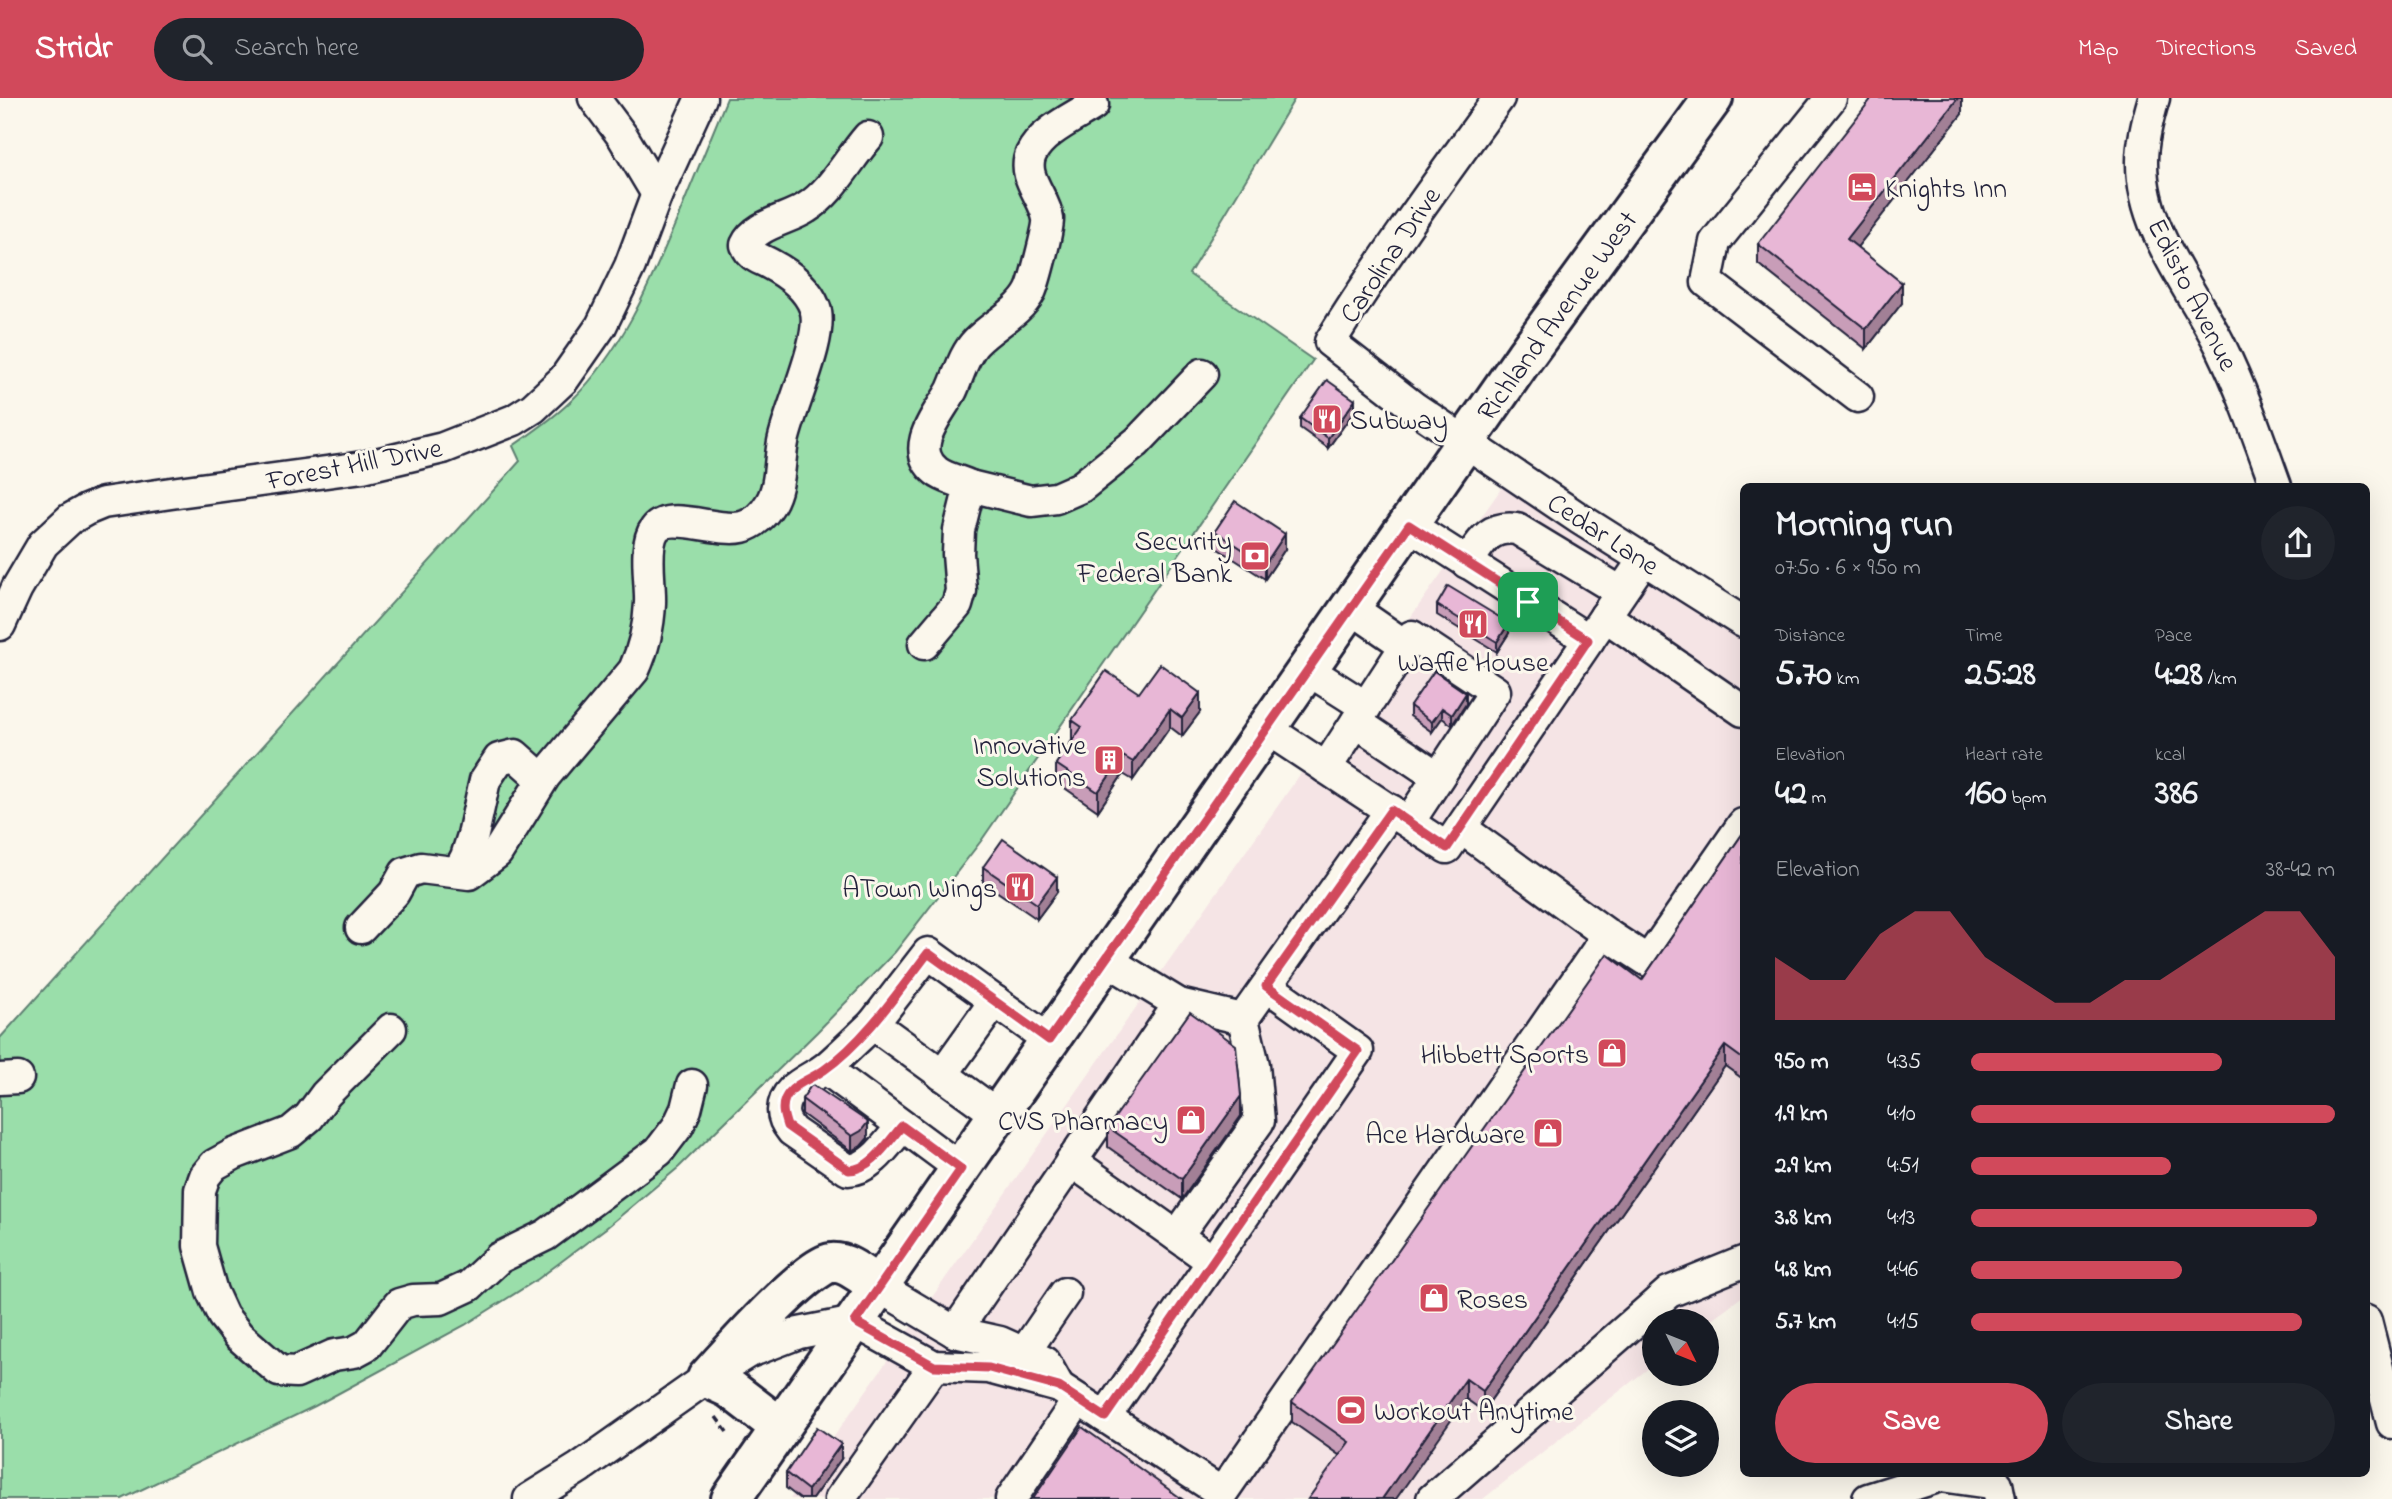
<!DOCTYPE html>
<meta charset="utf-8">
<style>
:root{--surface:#171b24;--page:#20242c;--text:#f1f3f6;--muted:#9ea1a6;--accent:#d1495b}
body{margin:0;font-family:"Indie Flower",sans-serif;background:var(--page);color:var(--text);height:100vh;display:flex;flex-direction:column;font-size:26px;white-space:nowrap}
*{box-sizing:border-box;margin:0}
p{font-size:23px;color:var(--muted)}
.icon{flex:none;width:38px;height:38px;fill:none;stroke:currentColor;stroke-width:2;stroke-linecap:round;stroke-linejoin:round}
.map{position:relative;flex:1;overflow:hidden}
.sheet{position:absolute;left:1740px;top:385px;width:630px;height:994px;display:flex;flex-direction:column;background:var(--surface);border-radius:10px;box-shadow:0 7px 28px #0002}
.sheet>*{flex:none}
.needle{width:46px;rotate:133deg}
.tools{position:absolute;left:1642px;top:1211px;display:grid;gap:14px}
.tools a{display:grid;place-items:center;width:77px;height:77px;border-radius:50%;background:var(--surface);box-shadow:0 7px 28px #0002;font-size:35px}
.pin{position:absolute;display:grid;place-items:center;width:60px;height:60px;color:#fff;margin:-30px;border-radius:14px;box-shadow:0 4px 10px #0006}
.round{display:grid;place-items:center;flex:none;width:74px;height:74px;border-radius:37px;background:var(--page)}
.headline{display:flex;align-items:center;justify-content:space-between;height:119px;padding:0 35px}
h1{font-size:38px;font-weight:800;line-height:52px}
.metrics{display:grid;grid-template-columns:repeat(3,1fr);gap:10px;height:119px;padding:7px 35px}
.metrics div{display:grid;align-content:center}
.metrics b{font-size:35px;font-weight:800}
.metrics small{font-size:19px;font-weight:400}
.metrics p{font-size:19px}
.chart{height:196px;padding:14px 35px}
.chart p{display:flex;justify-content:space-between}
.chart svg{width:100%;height:126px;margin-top:7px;fill:var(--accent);opacity:.7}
.button{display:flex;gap:14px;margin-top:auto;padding:14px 35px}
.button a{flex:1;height:80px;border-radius:42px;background:var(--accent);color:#fff;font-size:28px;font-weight:800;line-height:80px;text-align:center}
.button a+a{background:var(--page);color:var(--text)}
ul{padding:0 35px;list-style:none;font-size:23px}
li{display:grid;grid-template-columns:112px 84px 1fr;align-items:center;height:52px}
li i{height:18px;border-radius:9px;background:var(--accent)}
header{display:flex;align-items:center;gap:42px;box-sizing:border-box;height:98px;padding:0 35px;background:var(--accent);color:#fff}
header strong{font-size:33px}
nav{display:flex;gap:38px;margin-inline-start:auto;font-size:24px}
.search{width:490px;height:63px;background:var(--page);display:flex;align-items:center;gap:18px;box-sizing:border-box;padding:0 24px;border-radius:38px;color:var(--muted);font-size:26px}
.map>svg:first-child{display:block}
</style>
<header>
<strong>Stridr</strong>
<div class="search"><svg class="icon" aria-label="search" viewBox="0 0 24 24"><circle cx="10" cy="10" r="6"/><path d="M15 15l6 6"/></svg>Search here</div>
<nav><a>Map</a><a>Directions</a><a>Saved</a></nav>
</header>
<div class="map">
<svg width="2392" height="1401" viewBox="0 0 2392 1401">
<rect width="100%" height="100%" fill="#fbf7ec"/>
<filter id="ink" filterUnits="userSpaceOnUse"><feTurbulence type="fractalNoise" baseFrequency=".0143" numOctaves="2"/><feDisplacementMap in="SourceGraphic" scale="14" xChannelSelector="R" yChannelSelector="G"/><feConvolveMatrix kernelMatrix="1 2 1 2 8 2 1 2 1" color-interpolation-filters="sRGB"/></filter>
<g filter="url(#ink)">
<!-- built -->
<path fill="#f5e4e5" d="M1503,388l240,153v657l-37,27 -52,-2v43l-171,135h-693z"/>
<!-- green -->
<path fill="#9adeaa" stroke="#5e8072" stroke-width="2" d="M727,0h568l-106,176 124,86 -332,481 -86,111 -78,80 -138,135 -73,61 -68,51 -73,46 -150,81 -193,93h-122v-461l520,-577 -7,-15c20,-14 41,-28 59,-46 50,-49 77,-114 104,-178 17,-42 34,-83 51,-124z"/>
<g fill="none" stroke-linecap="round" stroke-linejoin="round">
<!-- minor casing -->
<g stroke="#22223b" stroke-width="35">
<g id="minor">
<path d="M594,0l29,39 34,57"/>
<path d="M1499,0c-58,80 -117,160 -169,244l85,66 165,111 163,103"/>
<path d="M1831,0l-116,144 -8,40 151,115"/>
<path d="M2154,0c-6,20 -12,42 -12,63 -1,69 50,127 79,186 22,45 38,92 55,139"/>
<path d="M970,388l61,15 25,-3 25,-11 56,-45 65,-68"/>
<path d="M1409,427l180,115"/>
<path d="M1467,465c14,-21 22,-38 50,-34l104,63"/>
<path d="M1351,510l55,38"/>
<path d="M1605,518l138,95"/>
<path d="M0,527l17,-37 26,-44 27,-25 16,-9 17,-7 75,-11 185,-25 80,-19 71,-28 19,-12 31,-29 37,-53 29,-60 27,-72 44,-96"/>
<path d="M924,546l33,-39 4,-14 -3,-37 1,-24 11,-44c-10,-5 -26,-8 -34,-15 -29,-24 4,-58 16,-81 7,-15 12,-36 24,-48 16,-17 43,-29 54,-50 4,-7 19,-65 18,-73 -3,-22 -27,-42 -17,-65 10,-22 42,-36 62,-49"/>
<path d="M1308,572l58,37"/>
<path d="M1356,624l82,55"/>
<path d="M1267,631l180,119 197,-289"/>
<path d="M1326,670l86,-132 83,55 -86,131"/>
<path d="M458,774l8,-15 7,-22 12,-55 14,-21 16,-4 27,24"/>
<path d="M361,830l33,-35 11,-20 16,-5 48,6 28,-21 48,-77 89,-106c10,-22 15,-44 16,-67 1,-20 -7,-58 5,-74 15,-19 63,4 87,-2 12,-3 22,-13 28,-23 11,-18 9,-42 13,-62 6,-32 42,-106 32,-134 -8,-21 -26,-34 -45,-44 -11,-6 -19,-7 -24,-19 9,-21 42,-25 60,-37 26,-16 42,-48 62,-71"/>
<path d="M1608,837l40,26 95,-137"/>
<path d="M1179,906l64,15 148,-209"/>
<path d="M873,926c-15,14 -29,28 -45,42 -16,14 -44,19 -45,45 0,8 4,14 9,20l56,39c24,-1 40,-28 54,-44"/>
<path d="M391,931l-65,65 -17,23 -18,15 -57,22 -20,11 -9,11 -5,14 -1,56 13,46 11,24 16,20 40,35 17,1 38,-17 20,-3 13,-7 32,-41 14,-4 28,-1 28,-13 30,-28 47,-23 113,-84 19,-25 8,-17 6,-24"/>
<path d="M826,971l135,100"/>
<path d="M942,977l53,-74"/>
<path d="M0,981l18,-1"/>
<path d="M998,1017l-125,-91 55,-71 121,87"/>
<path d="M1071,1063l141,100"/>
<path d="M1177,1138l82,-115 -5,-56 -11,-46"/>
<path d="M879,1189l76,45 45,10 45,20 14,25"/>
<path d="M2366,1223l26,102"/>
<path d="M955,1234l224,-328 -74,-45"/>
<path d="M1024,1255l41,-60"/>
<path d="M1105,1319l253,-366 -91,-65"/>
<path d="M529,1401l50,-31 128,-90 40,-25 52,-20 56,-11 79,44 55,2 70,19 163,106 386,-558 -147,-107"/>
<path d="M840,1401l94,-133"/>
<path d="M1011,1401l67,-99"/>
<path d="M1432,1401l237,-207 74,-30"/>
<path d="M1868,1401l73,-23 56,8 3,15"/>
</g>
</g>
<!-- major casing -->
<g stroke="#22223b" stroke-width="44">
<g id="major">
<path d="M780,1329l-51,-39 -22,-10c20,-22 99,-111 124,-115 17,-2 35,16 48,24"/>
<path d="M731,1401l794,-1143 188,-258"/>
</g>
</g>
<!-- path -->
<path stroke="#22223b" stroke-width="3.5" stroke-dasharray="7 5" stroke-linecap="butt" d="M716,1319l11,15"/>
<!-- minor -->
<use href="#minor" stroke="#fbf7ec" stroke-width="30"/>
<!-- major -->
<use href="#major" stroke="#fbf7ec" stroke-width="38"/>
</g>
<!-- wall -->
<g fill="#c89db8" stroke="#22223b" stroke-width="2">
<path d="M1962,0v16l-105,133 45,56 -36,46 -108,-85v-20z"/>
<path d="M1355,312l-27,38 -28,-20v-10z"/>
<path d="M1215,433l70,18 -20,30 -50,-32z"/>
<path d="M1437,507l72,28 -12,19 -60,-37z"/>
<path d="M1139,595l61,19 -18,24 -12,-9 -37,53 -10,-6 -25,37 -42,-29v-18l17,-25h-1v-19z"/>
<path d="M1466,606l-14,21 -10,-7 -10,14 -22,-16v-10z"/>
<path d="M1743,735v246l-18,-13 -242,345 -17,-12 -127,56 -47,-33v-20l350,-422z"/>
<path d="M983,769l74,25 -20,27 -54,-37z"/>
<path d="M802,1001l66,39 -7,8 -9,5 -50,-37z"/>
<path d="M1241,1018l-59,83 -74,-52v-20z"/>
<path d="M841,1361l-29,40h-12l-14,-11v-15z"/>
</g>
<!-- shaded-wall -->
<g fill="#a28096" stroke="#22223b" stroke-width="2">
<path d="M1958,0h4v16l-115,146v-21z"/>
<path d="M1902,185v20l-36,46v-20z"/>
<path d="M1355,302v10l-27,38v-10z"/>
<path d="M1285,436v15l-20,30v-15z"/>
<path d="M1509,525v10l-12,19v-10z"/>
<path d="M1200,595v19l-18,24v-18z"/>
<path d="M1466,595v11l-14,21v-10z"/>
<path d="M1442,610v10l-10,14v-10z"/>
<path d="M1170,611v18l-37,53v-18z"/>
<path d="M1123,658v18l-25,37v-19z"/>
<path d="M1057,779v15l-20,27v-15z"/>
<path d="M1725,948v20l-242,345v-20z"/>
<path d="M1241,998v20l-59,83v-20z"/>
<path d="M868,1024v16l-7,8 -9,5v-15z"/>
<path d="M1466,1281v20l-70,100h-14z"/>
<path d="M841,1346v15l-29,40h-4v-9z"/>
</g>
<!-- building -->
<g fill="#e8b7d6" stroke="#22223b" stroke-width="2">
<path d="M1872,0h86l-111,141 55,44 -36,46 -108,-85z"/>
<path d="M1327,282l28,20 -27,38 -28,-20z"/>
<path d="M1235,403l50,33 -20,30 -50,-33z"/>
<path d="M1448,488l61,37 -12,19 -60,-37z"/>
<path d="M1160,566l40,29 -18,25 -12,-9 -37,53 -10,-6 -25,36 -42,-28 26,-37 -10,-7 34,-49 33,22z"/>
<path d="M1434,573l32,22 -14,22 -10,-7 -10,14 -22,-16z"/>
<path d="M1743,735v226l-18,-13 -242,345 -17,-12 -84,120h-74l41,-57 -57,-40 315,-448 35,26z"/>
<path d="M1003,741l54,38 -20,27 -54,-37z"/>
<path d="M1190,914l46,33 5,51 -59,83 -74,-52z"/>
<path d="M812,986l56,38 -7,9 -9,5 -50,-37z"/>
<path d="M817,1329l24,17 -33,46 -22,-17z"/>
<path d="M1082,1329l100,72h-149z"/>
</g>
</g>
<g fill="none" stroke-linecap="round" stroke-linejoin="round" filter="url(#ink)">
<!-- route casing -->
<g stroke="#fff" stroke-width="14">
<path id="route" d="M1409,427l179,115 -141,208 -56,-38 -125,176 92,65 -253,366 -46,-30 -70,-19 -55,-2 -79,-44 106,-153 -59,-43c-14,16 -30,43 -53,44l-62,-44c-3,-9 -6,-18 -2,-27 7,-15 26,-20 39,-29 40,-28 75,-79 104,-117l121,87z"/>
</g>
<!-- route -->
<use href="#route" stroke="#d1495b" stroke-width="9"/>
</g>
<!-- icons -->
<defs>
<g id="hotel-square" transform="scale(1.575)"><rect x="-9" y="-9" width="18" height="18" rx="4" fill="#d1495b" stroke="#fbf7ec"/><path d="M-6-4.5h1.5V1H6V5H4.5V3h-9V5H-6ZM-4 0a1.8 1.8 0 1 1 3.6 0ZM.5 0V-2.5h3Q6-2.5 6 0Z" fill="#fff"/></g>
<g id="restaurant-square" transform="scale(1.575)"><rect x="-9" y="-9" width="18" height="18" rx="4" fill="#d1495b" stroke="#fbf7ec"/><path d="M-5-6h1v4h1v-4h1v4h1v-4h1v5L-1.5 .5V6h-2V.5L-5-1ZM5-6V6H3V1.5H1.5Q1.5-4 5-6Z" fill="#fff"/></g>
<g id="bank-square" transform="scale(1.575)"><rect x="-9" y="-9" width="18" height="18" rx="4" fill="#d1495b" stroke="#fbf7ec"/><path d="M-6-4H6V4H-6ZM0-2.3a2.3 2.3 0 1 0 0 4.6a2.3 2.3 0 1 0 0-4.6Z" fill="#fff"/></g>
<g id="building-square" transform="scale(1.575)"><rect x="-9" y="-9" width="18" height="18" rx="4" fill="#d1495b" stroke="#fbf7ec"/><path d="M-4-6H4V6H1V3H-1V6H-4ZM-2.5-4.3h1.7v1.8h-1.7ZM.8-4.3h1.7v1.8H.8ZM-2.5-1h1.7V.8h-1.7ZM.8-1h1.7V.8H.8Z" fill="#fff"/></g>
<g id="shop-square" transform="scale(1.575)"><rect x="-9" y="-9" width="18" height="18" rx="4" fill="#d1495b" stroke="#fbf7ec"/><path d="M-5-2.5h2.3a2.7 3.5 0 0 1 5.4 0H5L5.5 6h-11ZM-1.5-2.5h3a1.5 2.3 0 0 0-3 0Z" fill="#fff"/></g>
<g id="stadium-square" transform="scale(1.575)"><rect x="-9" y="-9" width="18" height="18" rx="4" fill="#d1495b" stroke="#fbf7ec"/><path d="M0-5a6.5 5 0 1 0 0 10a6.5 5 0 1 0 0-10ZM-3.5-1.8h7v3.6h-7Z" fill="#fff"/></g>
</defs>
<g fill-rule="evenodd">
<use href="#hotel-square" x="1862" y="89"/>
<use href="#restaurant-square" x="1327" y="321"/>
<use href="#bank-square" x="1255" y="458"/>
<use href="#restaurant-square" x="1473" y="526"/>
<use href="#building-square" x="1109" y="662"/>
<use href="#restaurant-square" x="1020" y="789"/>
<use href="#shop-square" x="1612" y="955"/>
<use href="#shop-square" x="1191" y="1022"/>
<use href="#shop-square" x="1548" y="1035"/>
<use href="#shop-square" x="1434" y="1200"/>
<use href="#stadium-square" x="1351" y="1312"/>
</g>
<g text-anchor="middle" stroke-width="6" stroke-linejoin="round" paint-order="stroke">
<!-- poi labels -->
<g font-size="28" fill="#22223b" stroke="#fbf7ec" text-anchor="end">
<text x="1885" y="99" text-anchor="start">Knights Inn</text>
<text x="1350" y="331" text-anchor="start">Subway</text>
<text x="1232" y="452">Security<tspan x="1232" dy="32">Federal Bank</tspan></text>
<text x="1473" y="573" text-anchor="middle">Waffle House</text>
<text x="1086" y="656">Innovative<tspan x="1086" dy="32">Solutions</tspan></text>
<text x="997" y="799">ATown Wings</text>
<text x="1589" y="965">Hibbett Sports</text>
<text x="1168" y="1032">CVS Pharmacy</text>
<text x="1525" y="1045">Ace Hardware</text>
<text x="1457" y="1210" text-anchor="start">Roses</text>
<text x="1374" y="1322" text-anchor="start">Workout Anytime</text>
</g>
<!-- street labels -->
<g font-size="28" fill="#22223b" stroke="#fbf7ec">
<text transform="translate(1389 156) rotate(-56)" y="10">Carolina Drive</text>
<text transform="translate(2194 196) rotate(63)" y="10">Edisto Avenue</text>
<text transform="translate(1556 217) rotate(-54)" y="10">Richland Avenue West</text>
<text transform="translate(354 365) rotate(-11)" y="10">Forest Hill Drive</text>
<text transform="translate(1604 435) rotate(33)" y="10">Cedar Lane</text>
</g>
</g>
</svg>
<div class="tools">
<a><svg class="needle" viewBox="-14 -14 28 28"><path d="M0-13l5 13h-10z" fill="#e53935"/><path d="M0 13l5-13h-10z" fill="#9ea1a6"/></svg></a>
<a><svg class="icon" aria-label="layers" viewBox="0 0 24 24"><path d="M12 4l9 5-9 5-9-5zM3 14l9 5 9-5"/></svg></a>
</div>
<div class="pin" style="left:1528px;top:504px;background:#1e9e55"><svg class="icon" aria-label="arrive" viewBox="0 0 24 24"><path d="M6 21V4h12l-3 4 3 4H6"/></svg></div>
<section class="sheet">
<div class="headline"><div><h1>Morning run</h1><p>07:50 · 6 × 950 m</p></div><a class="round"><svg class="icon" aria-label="share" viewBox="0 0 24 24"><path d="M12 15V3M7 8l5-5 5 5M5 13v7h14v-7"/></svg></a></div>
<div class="metrics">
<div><p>Distance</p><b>5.70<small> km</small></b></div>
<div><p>Time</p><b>25:28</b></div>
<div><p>Pace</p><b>4:28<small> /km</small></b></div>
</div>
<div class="metrics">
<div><p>Elevation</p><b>42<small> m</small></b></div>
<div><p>Heart rate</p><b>160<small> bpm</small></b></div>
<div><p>kcal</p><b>386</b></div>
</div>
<div class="chart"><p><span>Elevation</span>38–42 m</p>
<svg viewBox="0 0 160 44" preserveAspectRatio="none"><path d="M0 44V22L10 30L20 30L30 14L40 6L50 6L60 22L70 30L80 38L90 38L100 30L110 30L120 22L130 14L140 6L150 6L160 22V44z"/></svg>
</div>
<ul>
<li><b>950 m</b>4:35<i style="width:69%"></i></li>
<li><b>1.9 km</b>4:10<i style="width:100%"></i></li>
<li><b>2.9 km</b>4:51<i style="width:55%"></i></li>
<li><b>3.8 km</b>4:13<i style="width:95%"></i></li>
<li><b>4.8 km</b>4:46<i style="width:58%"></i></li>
<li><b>5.7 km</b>4:15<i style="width:91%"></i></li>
</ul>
<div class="button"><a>Save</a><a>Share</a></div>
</section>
</div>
